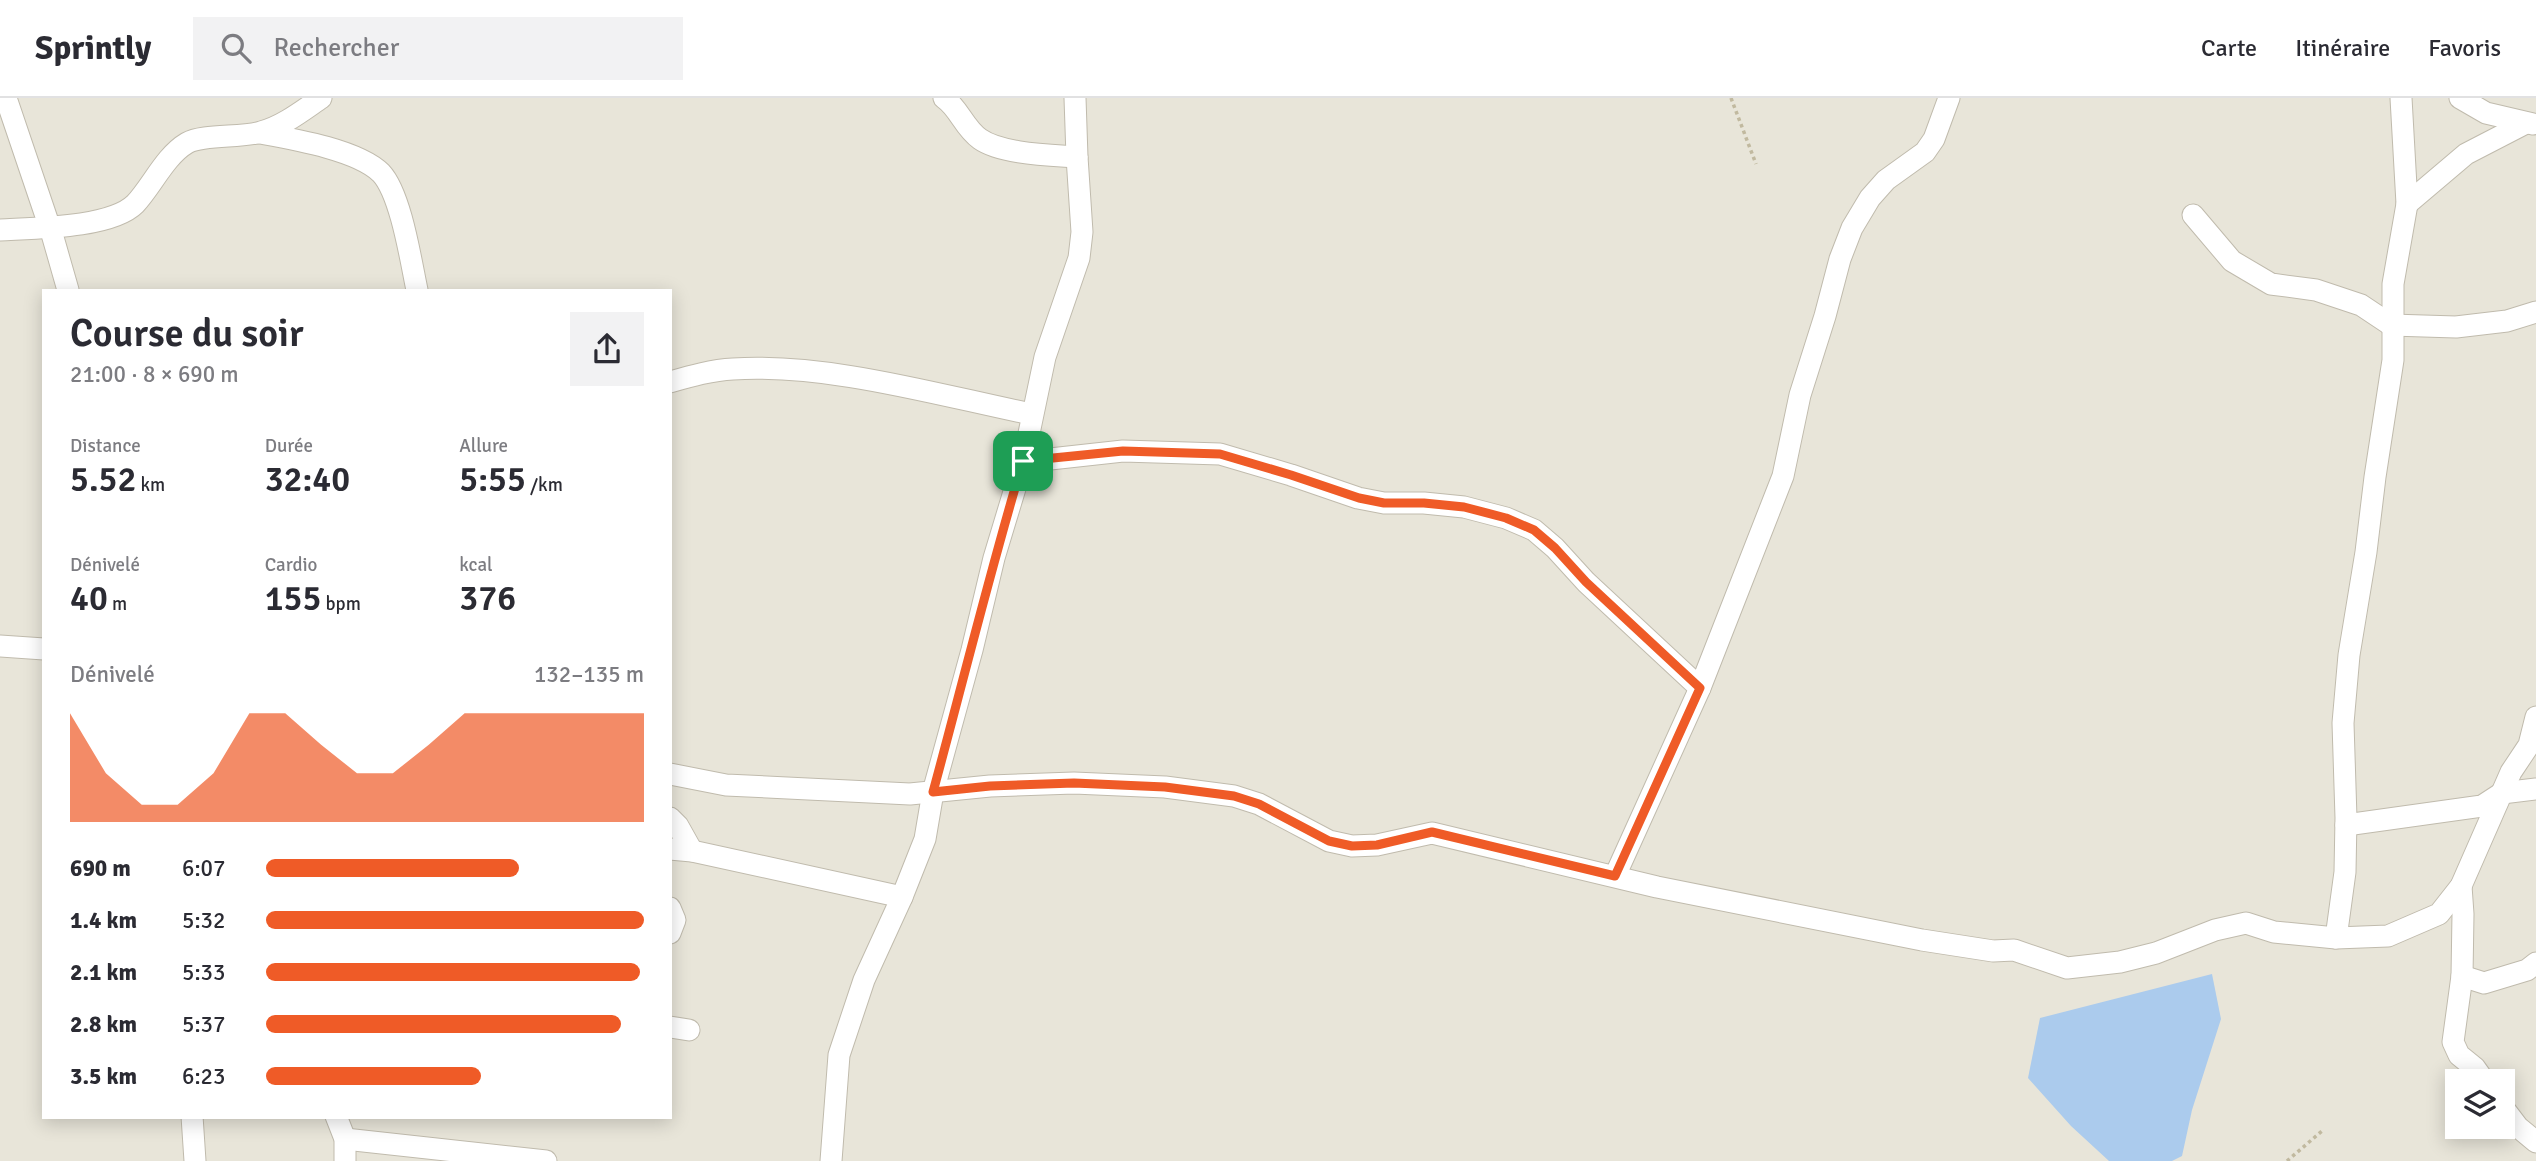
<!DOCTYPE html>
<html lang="fr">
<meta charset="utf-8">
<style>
:root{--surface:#fff;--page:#f2f2f3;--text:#2b2b33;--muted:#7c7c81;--line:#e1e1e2;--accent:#ef5b27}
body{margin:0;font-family:Signika,sans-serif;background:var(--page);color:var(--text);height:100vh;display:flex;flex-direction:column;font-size:26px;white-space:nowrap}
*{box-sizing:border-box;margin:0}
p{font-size:23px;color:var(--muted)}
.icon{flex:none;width:38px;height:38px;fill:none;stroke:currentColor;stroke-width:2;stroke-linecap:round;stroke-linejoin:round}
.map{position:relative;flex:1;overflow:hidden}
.side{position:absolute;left:42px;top:191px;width:630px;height:830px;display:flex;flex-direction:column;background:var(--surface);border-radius:0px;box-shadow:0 4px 18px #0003}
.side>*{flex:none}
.tools{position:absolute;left:2445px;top:971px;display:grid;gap:14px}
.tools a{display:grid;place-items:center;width:70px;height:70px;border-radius:0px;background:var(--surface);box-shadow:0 4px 18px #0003;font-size:35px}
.pin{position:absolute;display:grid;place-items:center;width:60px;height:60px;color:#fff;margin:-30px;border-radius:14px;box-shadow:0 4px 10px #0006}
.round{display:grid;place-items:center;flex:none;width:74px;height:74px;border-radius:0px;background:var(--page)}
.head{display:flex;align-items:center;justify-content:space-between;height:119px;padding:0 28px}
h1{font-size:38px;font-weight:600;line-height:52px}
.metrics{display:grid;grid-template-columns:repeat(3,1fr);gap:10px;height:119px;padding:7px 28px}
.metrics div{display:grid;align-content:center}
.metrics b{font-size:35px;font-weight:600}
.metrics small{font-size:19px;font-weight:400}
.metrics p{font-size:19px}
.chart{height:196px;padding:14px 28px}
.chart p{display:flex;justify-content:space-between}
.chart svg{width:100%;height:126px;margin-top:7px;fill:var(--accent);opacity:.7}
ul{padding:0 28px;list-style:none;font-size:23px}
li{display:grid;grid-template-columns:112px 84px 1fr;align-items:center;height:52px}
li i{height:18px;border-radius:9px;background:var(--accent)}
header{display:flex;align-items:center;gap:42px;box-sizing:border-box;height:98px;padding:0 35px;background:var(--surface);border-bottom:2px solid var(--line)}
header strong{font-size:33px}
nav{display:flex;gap:38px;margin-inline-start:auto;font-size:24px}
.search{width:490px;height:63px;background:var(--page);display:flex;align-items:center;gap:18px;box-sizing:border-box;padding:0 24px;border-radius:0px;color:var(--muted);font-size:26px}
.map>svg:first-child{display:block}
</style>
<header>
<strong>Sprintly</strong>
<div class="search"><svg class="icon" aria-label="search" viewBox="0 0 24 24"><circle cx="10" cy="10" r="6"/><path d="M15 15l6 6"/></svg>Rechercher</div>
<nav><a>Carte</a><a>Itinéraire</a><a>Favoris</a></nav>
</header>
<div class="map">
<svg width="2536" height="1063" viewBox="0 0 2536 1063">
<rect width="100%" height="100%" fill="#f4f3eb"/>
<!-- residential -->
<path fill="#e8e5d9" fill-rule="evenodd" d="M0,0h2536v1063h-2536zM44,192h626v826h-626zM2457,984h45v45h-45z"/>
<!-- water -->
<path fill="#abcbed" d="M2212,876l9,45 -29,91 -10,46 -10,5h-63l-38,-35 -43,-48 12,-60z"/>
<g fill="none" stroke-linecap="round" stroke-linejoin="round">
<!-- street casing -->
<g stroke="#c0bbad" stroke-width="23">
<g id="street">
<path d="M6,0l46,136 16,56"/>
<path d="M944,0c15,10 20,30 36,41 21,15 71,16 97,18"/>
<path d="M2460,0l26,15 47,11"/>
<path d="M260,35c33,6 98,17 121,40 20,21 30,89 36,117"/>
<path d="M2407,106l59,-50 60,-31"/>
<path d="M2193,117l39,46 39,23 45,6 45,15 30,20 65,2 51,-6 29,-9"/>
<path d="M0,132c34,-2 111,-2 135,-26 17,-18 30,-48 52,-61 16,-9 55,-5 74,-11 22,-6 41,-21 60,-34"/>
<path d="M670,284c21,-6 42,-12 63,-13 95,-6 205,26 298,45"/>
<path d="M1023,364l100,-11 97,3 71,21 67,23 26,5h40l40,4 42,11 28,12 21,18 31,34 114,106"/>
<path d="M0,548l44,3"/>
<path d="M670,676l56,11 184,9 80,-8 84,-3 91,4 69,9 25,8 70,37 23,5 25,-1 55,-12 225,54 265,53 71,11 21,-1 53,18 53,-6 36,-9 59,-23 31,-7 28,9 62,6 52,-2 51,-22 22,-28 50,-114 18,-27 7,-28"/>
<path d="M670,720l8,8 14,25"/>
<path d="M2346,727l136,-19 20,-13 34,-4"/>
<path d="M670,751l22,2 210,46"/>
<path d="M1615,778l85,-188 83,-212 17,-81 25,-79 15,-57 12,-31 18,-30 16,-18 39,-28 9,-13 15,-41"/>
<path d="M2461,788l2,28 -1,62 -9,66 6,13 16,13 10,14"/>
<path d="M670,810l5,12 -5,13"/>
<path d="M2336,840l9,-66 1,-54 -3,-95 6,-68 17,-103 9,-75 18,-117v-76l14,-80 -6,-106"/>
<path d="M2462,878l22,7 43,-13 9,-7"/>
<path d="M670,929l19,3"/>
<path d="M2502,1008l16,21 18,15"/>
<path d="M192,1018l3,45"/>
<path d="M336,1018l9,23v22"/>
<path d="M345,1041l201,22"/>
<path d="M831,1063l8,-106 25,-75 38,-83 23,-58 8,-47 39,-142 22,-92 29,-96 22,-105 34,-99 3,-26 -5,-75 -2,-59"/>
</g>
</g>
<!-- path -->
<g stroke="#c1b99f" stroke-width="3.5" stroke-dasharray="3.5 3.5" stroke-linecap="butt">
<path d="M1731,0l25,66"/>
<path d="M2287,1063l35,-30"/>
</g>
<!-- street -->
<use href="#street" stroke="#fff" stroke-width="21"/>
</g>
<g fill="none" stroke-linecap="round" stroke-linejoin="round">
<!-- route casing -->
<g stroke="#fff" stroke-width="14">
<path id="route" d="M1123,353l97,3 71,21 68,23 25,5h40l40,4 42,11 28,12 21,18 31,34 114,106 -85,188 -183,-44 -55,13 -25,1 -23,-5 -70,-37 -25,-8 -69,-9 -91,-4 -84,3 -57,6c30,-110 57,-221 90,-331z"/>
</g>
<!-- route -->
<use href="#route" stroke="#ef5b27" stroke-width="9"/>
</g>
</svg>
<div class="tools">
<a><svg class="icon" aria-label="layers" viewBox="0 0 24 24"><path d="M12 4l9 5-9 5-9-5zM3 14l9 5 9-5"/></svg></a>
</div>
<div class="pin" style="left:1023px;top:363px;background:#1e9e55"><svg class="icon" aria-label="arrive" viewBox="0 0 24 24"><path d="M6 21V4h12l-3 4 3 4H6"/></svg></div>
<section class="side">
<div class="head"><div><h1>Course du soir</h1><p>21:00 · 8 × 690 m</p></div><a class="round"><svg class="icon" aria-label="share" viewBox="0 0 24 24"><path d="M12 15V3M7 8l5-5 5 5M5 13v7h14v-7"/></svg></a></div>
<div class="metrics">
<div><p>Distance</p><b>5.52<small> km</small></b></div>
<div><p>Durée</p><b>32:40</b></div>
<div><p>Allure</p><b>5:55<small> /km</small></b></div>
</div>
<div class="metrics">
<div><p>Dénivelé</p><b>40<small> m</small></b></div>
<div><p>Cardio</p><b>155<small> bpm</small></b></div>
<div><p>kcal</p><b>376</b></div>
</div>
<div class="chart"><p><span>Dénivelé</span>132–135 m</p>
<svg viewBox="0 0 160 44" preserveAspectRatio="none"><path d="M0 44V6L10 27L20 38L30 38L40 27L50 6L60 6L70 17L80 27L90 27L100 17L110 6L120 6L130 6L140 6L150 6L160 6V44z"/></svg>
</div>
<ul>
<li><b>690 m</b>6:07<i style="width:67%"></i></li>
<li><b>1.4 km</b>5:32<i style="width:100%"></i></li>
<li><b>2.1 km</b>5:33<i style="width:99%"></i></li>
<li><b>2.8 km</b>5:37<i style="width:94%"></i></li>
<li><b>3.5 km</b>6:23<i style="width:57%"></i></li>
</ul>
</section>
</div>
